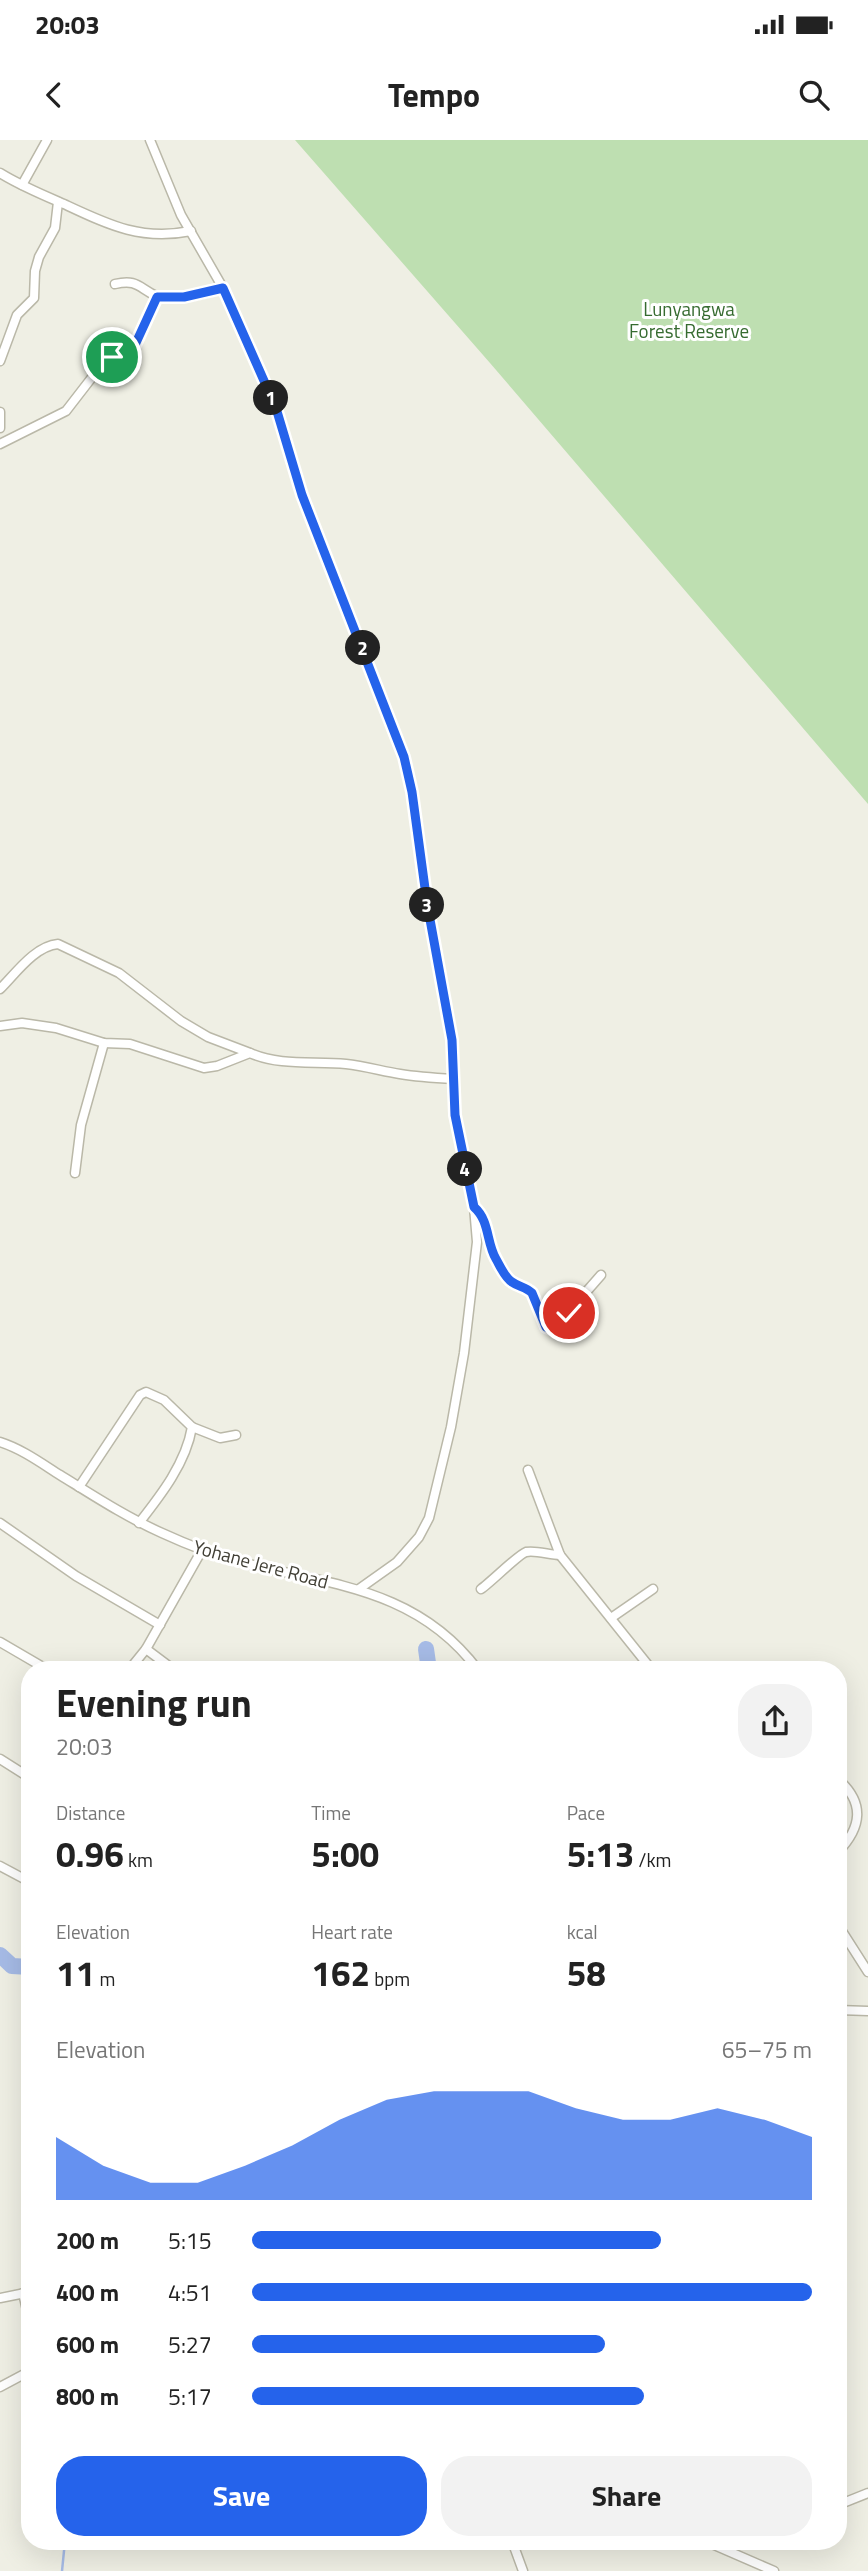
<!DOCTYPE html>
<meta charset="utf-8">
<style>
:root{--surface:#fff;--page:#f2f2f2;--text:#222;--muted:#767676;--accent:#2563eb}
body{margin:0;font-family:"Titillium Web",sans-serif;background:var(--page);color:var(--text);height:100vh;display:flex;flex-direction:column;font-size:26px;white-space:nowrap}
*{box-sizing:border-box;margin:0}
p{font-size:23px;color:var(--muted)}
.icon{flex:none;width:38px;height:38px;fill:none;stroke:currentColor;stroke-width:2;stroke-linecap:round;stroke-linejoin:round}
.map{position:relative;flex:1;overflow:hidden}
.side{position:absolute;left:21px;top:1521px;width:826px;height:889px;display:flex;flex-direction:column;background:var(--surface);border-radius:28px;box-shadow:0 7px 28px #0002}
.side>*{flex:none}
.pin{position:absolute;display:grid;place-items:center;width:60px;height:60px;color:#fff;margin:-30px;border:4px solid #fff;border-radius:50%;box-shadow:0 2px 7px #0007}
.km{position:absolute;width:35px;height:35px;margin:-18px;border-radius:50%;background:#222;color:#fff;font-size:19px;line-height:35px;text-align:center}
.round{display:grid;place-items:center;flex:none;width:74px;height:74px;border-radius:28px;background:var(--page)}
.head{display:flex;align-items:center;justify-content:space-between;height:119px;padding:0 35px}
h1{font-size:38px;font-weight:700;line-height:52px}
.stats{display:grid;grid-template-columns:repeat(3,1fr);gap:10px;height:119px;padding:7px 35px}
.stats div{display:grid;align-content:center}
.stats b{font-size:35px;font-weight:700}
.stats small{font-size:19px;font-weight:400}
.stats p{font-size:19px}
.chart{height:196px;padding:14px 35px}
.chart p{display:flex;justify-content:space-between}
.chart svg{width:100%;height:126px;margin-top:7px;fill:var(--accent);opacity:.7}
.action{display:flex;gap:14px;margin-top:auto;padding:14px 35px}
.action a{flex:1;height:80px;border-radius:28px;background:var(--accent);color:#fff;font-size:28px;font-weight:700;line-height:80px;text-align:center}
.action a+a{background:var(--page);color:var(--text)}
ul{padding:0 35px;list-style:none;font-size:23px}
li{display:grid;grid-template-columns:112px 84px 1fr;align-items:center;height:52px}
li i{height:18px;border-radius:9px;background:var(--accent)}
.status{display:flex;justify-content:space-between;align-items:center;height:49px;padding:0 35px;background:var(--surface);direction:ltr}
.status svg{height:19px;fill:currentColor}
header{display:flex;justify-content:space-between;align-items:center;height:91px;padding:0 35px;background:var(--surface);font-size:32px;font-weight:700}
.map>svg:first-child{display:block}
</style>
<div class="status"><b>20:03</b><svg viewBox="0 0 49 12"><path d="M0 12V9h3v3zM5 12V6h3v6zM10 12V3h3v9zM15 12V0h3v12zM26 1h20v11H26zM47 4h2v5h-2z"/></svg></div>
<header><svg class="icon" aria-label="back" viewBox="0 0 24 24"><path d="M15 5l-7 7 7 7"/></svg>Tempo<svg class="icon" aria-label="search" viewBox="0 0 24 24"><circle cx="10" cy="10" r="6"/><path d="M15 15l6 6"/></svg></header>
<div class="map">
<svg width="868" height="2431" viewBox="0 0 868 2431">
<rect width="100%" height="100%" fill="#efefe4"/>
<!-- green -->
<path fill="#bedfb1" d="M295,0h573v664l-378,-441z"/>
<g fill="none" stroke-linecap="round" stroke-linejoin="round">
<!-- stream -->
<path stroke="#a6bbe6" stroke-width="2.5" d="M62,2431l3,-30"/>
<!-- river -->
<g stroke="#a6bbe6" stroke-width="16">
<path d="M426,1509l3,21"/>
<path d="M0,1815l12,11 18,1"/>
</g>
<!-- minor casing -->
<g stroke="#bab8a8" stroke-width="11">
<g id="minor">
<path d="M150,0l31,75 42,73 53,120 26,87 102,262 8,35 15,111 25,137 3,75 19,92 3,35 -13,111 -13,74 -22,91 -10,19 -22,25 -38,27"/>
<path d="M0,33c21,13 43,22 64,31 45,21 77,37 127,27"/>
<path d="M22,45l25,-45"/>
<path d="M115,144c22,-5 23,3 41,12 15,7 51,-3 67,-8"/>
<path d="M0,221l17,-46 17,-17 1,-27 4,-14 16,-29 3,-26"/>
<path d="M0,272v16"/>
<path d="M0,304l66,-33 34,-44 12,-10 23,-12 22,-48"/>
<path d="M0,849c16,-16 35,-43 58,-45l61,29 62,48 27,16 42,16"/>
<path d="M0,886l22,-3 34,5 48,15 26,1 74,24 13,-2 33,-13c30,13 63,8 96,11 18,2 36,7 54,10 18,3 36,4 54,5"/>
<path d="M75,1033l6,-48 23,-82"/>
<path d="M474,1067l9,10 11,39 16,25 19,8 3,4 14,34 3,1 9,-4 43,-49"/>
<path d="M192,1287l28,11 16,-3"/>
<path d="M0,1302c22,7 41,21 60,33 34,21 66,42 102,58 24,11 49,21 75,28 91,24 179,26 241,109"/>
<path d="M528,1330l32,85 92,115"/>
<path d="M79,1347l61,-92 6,-3 18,8 28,27c-6,36 -31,68 -53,96"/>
<path d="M0,1383l76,53 84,49"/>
<path d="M481,1449c9,-6 38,-35 45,-37 10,-2 24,3 34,3"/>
<path d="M611,1478l42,-29"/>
<path d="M0,1502l48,28"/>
<path d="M146,1509l28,21"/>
<path d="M129,1530l17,-21 56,-99"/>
<path d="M0,1619l30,19"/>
<path d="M838,1639c27,24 24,48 0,73"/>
<path d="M0,1726l30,16"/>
<path d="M838,1785l30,47"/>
<path d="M838,1870l30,1"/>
<path d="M23,2153l7,30"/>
<path d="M0,2158l30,-6"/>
<path d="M0,2247l30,-16"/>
<path d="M838,2365l30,-12"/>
<path d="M512,2401l11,30"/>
<path d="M705,2401l69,30"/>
</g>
</g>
<!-- minor -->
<use href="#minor" stroke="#fff" stroke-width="8"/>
</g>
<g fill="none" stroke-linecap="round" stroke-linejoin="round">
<!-- route casing -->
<g stroke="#fff" stroke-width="14">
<path id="route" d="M112,217l23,-12 22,-48h27l39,-9 53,120 26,87 102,262 8,35 15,111 25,137 3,75 19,92c16,14 12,35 22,52 4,7 9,19 16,23 7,5 14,5 20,11l14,34 5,2 18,-16"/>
</g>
<!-- route -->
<use href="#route" stroke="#2563eb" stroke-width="9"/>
</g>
<g text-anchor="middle" stroke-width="6" stroke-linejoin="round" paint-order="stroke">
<!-- park labels -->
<g font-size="19" fill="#366b30" stroke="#fff">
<text x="689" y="176">Lunyangwa<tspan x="689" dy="22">Forest Reserve</tspan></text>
</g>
<!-- street labels -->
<g font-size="19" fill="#413f35" stroke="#fff">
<text transform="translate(261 1424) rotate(15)" y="7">Yohane Jere Road</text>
</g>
</g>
</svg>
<div class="pin" style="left:112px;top:217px;background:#1e9e55"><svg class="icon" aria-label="arrive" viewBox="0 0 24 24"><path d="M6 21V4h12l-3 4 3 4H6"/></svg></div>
<div class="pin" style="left:569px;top:1173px;background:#d93025"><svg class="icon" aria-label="check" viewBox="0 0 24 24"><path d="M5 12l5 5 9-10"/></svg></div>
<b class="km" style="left:271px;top:258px">1</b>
<b class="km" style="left:363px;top:508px">2</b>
<b class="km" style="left:427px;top:765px">3</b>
<b class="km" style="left:465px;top:1029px">4</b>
<section class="side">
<div class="head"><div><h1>Evening run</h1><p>20:03</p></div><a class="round"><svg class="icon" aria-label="share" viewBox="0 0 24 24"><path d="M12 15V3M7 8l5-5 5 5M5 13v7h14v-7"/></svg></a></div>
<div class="stats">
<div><p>Distance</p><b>0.96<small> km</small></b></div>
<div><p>Time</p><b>5:00</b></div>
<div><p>Pace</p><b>5:13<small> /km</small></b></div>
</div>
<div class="stats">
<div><p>Elevation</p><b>11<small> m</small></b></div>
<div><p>Heart rate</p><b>162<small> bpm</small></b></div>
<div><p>kcal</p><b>58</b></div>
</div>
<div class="chart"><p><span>Elevation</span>65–75 m</p>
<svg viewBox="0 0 160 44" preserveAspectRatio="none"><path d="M0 44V22L10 32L20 38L30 38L40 32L50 25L60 16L70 9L80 6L90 6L100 6L110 12L120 16L130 16L140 12L150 16L160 22V44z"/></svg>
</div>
<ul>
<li><b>200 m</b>5:15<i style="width:73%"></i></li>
<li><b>400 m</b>4:51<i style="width:100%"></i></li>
<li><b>600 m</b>5:27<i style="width:63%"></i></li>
<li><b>800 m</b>5:17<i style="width:70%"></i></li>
</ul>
<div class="action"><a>Save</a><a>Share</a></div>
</section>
</div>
